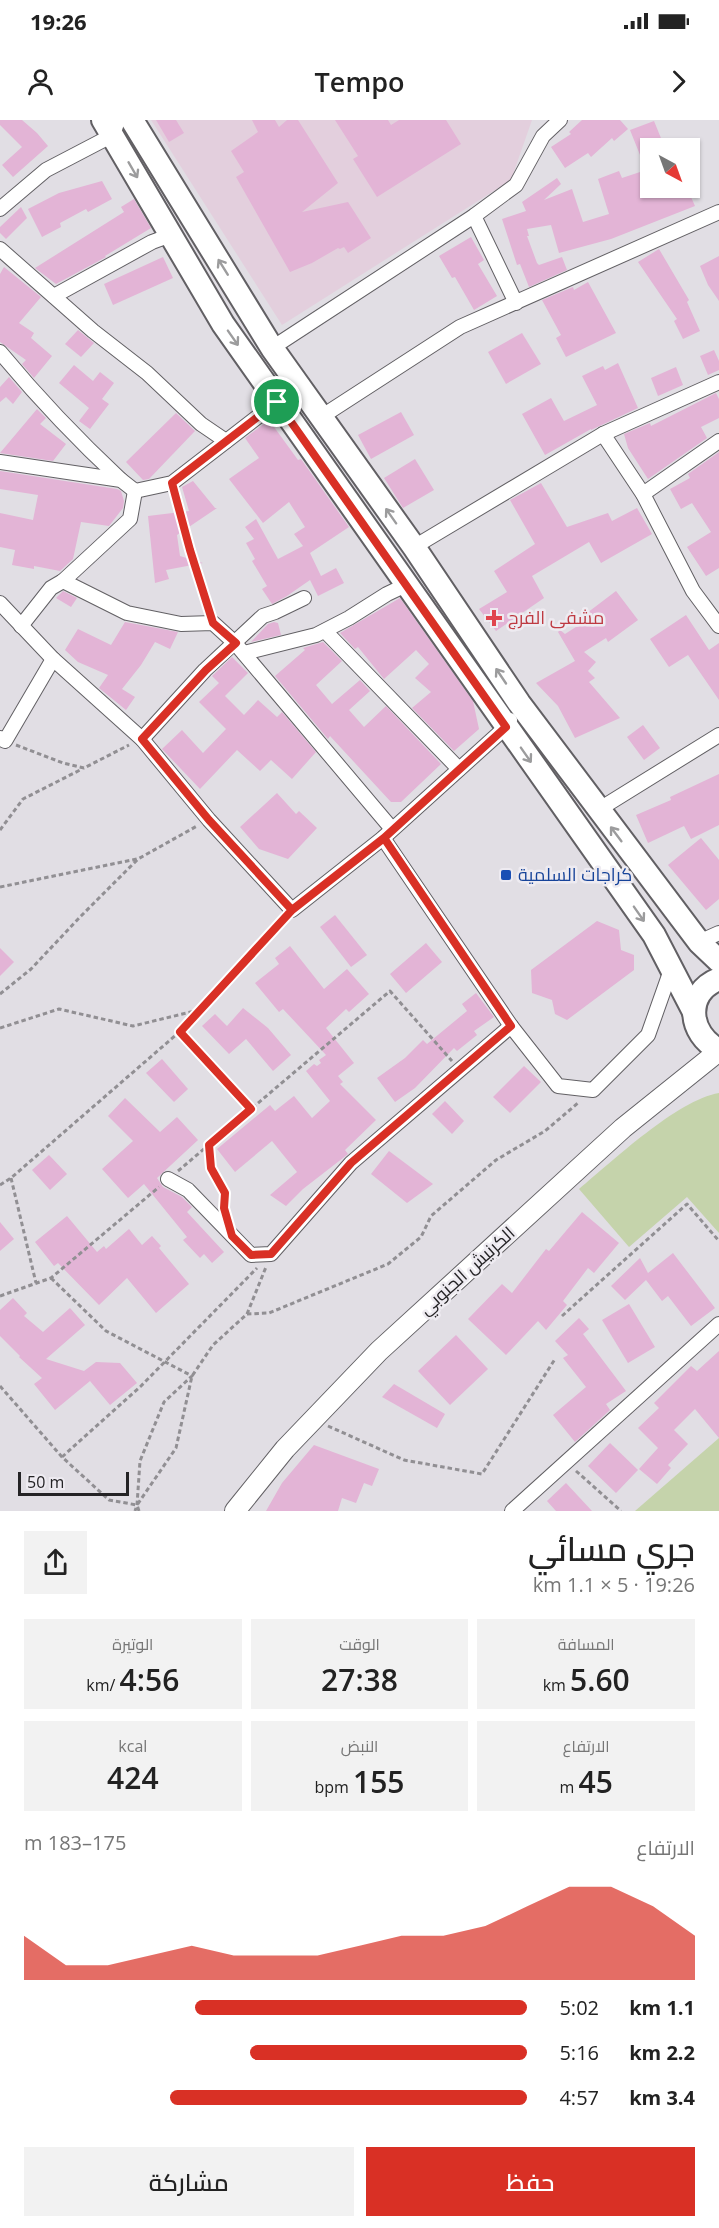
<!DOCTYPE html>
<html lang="ar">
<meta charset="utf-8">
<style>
:root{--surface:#fff;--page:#f2f2f2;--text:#222;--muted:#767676;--accent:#d93025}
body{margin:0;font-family:"Open Sans",Cairo,sans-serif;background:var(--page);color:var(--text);direction:rtl;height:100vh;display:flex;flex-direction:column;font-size:22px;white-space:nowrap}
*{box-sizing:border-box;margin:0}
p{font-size:20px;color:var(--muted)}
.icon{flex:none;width:33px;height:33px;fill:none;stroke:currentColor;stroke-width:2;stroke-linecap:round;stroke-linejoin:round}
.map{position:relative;height:1391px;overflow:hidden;direction:ltr}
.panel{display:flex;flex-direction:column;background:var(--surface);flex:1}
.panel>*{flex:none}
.needle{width:39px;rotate:139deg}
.fabs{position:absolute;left:640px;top:18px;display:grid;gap:12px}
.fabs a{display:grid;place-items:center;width:60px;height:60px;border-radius:0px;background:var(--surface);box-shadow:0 2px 4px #0004;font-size:30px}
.scale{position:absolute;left:18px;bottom:15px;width:111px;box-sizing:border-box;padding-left:6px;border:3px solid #242325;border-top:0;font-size:16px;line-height:21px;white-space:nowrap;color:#242325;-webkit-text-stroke:4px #eeebf1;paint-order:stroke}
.pin{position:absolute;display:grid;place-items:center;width:51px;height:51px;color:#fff;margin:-26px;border:3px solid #fff;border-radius:50%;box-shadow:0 2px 6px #0007}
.round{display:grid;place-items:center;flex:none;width:63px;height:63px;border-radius:0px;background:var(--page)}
.headline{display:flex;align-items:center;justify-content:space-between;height:102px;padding:0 24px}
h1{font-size:33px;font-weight:600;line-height:45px}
.figures{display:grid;grid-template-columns:repeat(3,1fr);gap:9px;height:102px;padding:6px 24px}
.figures div{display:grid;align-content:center;border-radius:0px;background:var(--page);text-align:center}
.figures b{font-size:30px;font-weight:600}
.figures small{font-size:16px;font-weight:400}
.figures p{font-size:16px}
.chart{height:168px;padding:12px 24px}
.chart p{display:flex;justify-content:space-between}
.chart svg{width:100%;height:108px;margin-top:6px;fill:var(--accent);opacity:.7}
.action{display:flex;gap:12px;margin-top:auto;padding:12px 24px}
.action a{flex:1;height:69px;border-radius:0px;background:var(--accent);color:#fff;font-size:24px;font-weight:600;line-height:69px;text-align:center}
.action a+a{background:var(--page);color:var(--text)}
ul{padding:0 24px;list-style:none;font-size:20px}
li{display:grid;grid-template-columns:96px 72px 1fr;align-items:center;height:45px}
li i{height:15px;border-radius:8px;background:var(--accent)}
.status{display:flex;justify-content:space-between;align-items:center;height:42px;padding:0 30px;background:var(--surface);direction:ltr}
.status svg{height:16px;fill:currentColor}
header{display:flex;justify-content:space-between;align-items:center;height:78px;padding:0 24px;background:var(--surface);font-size:27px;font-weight:600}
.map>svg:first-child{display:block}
</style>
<div class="status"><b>19:26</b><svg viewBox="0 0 49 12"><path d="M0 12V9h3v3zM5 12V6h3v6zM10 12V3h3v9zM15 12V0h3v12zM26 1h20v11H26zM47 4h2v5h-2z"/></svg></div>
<header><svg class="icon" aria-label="forward" viewBox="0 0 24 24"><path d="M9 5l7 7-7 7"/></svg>Tempo<svg class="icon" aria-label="person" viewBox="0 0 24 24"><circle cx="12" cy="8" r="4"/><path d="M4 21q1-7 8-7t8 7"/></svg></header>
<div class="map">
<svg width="719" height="1391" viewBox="0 0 719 1391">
<rect width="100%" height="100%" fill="#e1dee4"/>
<!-- industrial -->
<path fill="#e3cfdd" d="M151,0h381l-21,60 -229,145z"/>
<!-- green -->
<g fill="#c5d3ab">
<path d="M719,973v140l-32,-36 -58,50 -50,-58c34,-28 98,-89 140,-96z"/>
<path d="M719,1318v73h-84z"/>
</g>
<!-- building -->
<g fill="#e3b4d6">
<path d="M0,0h22l15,13 11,13 -35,31 -11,-12 20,-18 -22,-22z"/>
<path d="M156,0h20l8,13 -15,9z"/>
<path d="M252,0h23l4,7 8,-7h11l40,63 -36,29 46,-10 23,36 -23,15 -4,-6 -4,2 -2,-1 -26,15 -22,9 -54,-95 8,-5 -13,-21 27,-19z"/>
<path d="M335,0h53l3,5 8,-5h47l15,24 -84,53 -24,-38 5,-3z"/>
<path d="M582,0h38l8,9 -14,12 -2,-3 -21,19 -3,-4 -23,15 -14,-21 20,-13 -2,-2z"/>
<path d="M654,1l11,27h-14v9l-9,3 -12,-30z"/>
<path d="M646,50l7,22 12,-4h22l8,18 -84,33 -52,14 -8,-28 -24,4 2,7h-2l10,27 2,2 23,-8 5,13 -38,17 -9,-23 -3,1 -15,-46 24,-8 -4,-9 35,-24 4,6 -17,16 28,-11 11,33 26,-8 -11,-35 21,-8 3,7z"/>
<path d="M102,61l10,18 -24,13 -2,-3 -26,14 1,4 -19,10 -14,-28 31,-16z"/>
<path d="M134,79l17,29 -46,28 1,1 -50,27 -21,-16 89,-56 -3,-5z"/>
<path d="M21,87l6,11 -21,21 -6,-6v-6z"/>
<path d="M471,117l13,23 -6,4 19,32 -23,14 -19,-33 -3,1 -13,-22z"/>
<path d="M659,129l30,51 -2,2 13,29 -17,8 -9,-18 3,-2 -39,-57z"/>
<path d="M719,136v45l-11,-16 -8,-19z"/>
<path d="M163,137l10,21 -60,27 -9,-21z"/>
<path d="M4,147l37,30 -22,26 15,10 -3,5 21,18 -18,22 -12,-14 4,-4 -26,-18v-68z"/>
<path d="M588,162l28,51 -50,24 -10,-19 5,-3 -19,-35 31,-13 1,3z"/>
<path d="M78,210l16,13 -13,14 -16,-13z"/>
<path d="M522,213l19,31 -35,20 -18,-32z"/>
<path d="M714,230l5,11v9l-11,5 -8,-19z"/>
<path d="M618,243l20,45 -47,22v-1l-46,26 -23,-41 29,-16 13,23 33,-16 -15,-29 21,-10 2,4z"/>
<path d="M74,245l19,16 7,-9 14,11 -12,16 7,5 -19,25 -11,-8 10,-13 -30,-25z"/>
<path d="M676,247l7,18 -25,11 -7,-18z"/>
<path d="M9,257l13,15 -9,12 -7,-7 -6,5v-15z"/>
<path d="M716,273l3,6v19l-18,9 6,11 -59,41 -20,-31 -4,-14 26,-11 1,3z"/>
<path d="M37,289l9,9 -6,6 26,20 -13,17 -53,-8z"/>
<path d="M401,292l13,23 -43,24 -13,-24z"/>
<path d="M176,293l19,18 -46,48 -6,1 -17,-18z"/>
<path d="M269,300l29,40 3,-1 48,68 -39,26 11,23 15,-8 8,15 -26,13 -8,-16 -23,16 -15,8 -10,-15 5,-3 -15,-25 3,-2 -9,-16 8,-4 -9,-12 11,-8 22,40 25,-13 -9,-12 11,-7 -16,-25 -26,21 -34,-44 30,-21 -14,-20z"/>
<path d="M719,332v116l-13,8 -19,-29 24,-15 -19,-29 -11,6 -11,-20 20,-11 -2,-4z"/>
<path d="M415,339l19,31 -31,18 -19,-30z"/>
<path d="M0,351l117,18 4,2 3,10 -1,7 -14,18 -28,-4 -8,37 -13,12 -26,-5v3l-22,-4 3,-15 -15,-3v-34l33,7 5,-25 -38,-6z"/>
<path d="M193,361l22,27h2l-40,27 3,21 23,7 -37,7 3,9 -14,4 -7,-67 41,-5 -7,-24z"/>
<path d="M541,363l26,44 41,-14 4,8 25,-13 15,26 -51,29 -12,-21 -57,34 12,22 -48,33 -17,-22 28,-17 -13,-21 41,-27 -25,-44z"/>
<path d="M63,471l14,7 -6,9 -15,-9z"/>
<path d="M616,471l22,29 -30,22 -2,-4 -22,14 12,10 -8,9 7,7 -6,4 31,36 -45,20 -17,-32 -22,-23 39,-22 -17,-29 2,-2 5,4 25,-16 -3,-5z"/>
<path d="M400,478l73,103 6,28 -25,22 -42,-43 19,-16 -16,-14 14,-14 -13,-14 -32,29 -26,-32 -3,2 -15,-16z"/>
<path d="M686,495l23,35 10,-7v57l-31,-45 -19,12 -19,-28z"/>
<path d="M125,502l53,10 -8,17 -15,-7 -14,23 -19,24 13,8 -9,13 -27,-22 9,-13 -30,-13 -13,-12 13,-21 33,16z"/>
<path d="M274,502l4,1 3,12 -30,7 17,-18z"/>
<path d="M323,522l19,19 -26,24 16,19 28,-24 10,11 -21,19 15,17 22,-21 55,58 -40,38h-10l-61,-66 -2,3 -53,-63 30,-26 -2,-2z"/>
<path d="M232,537l16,16 -23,23 19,19 14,-15 19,17 5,-5 34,40 -24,27 -21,-19 -11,11 -23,-21 -37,39 -38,-40 20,-19 21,23 23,-24 -27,-27 20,-19 -7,-7z"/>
<path d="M643,605l17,23 -16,12 -17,-23z"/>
<path d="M719,654v51l-28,14 -7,-13 -36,17 -12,-28 35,-15 -1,-3z"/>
<path d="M277,673l19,21 3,-3 18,17 -29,31 -29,-10 -19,-22z"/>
<path d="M701,718l18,22v39l-13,11 -38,-45z"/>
<path d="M335,795l32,40 -16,12 -31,-40z"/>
<path d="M597,801l22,9 2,20 13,5v15l-67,50 -12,-6 -3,-14 -20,-7 -1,-23z"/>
<path d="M426,823l16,19 -36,31 -16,-19z"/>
<path d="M290,826l34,43 23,-20 22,25 -20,18 -3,-3 -20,19 28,35 -16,13 5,6 -3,2 36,36 -31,30 3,4 -5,4 -40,31 -17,17 -16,-11 27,-23 -25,-31 -37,31 -18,-23 53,-44 5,6 19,-15 18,22 18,-17 -24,-30 8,-7 3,2 4,-3 -2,-3 7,-5 -43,-46 -4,3 -24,-29 24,-19 -4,-6z"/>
<path d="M0,828l14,14 -14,14z"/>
<path d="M476,873l18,24 -20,14 3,4 -20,16 -3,-3 -39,40 -20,14 -18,-24 28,-20 18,-18 4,4 40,-33 -5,-7z"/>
<path d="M243,888l25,20 23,27 -18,16 -27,-32 -17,15 -27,-28 13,-12 12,12z"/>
<path d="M162,939l26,30 -14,13 -28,-29z"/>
<path d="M524,946l17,16 -31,31 -17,-16z"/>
<path d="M125,978l35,34 17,-15 21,23 -41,38 6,9 19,10 10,10 -5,5 37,40 -12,11 -8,-9 -4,4 -17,-18 4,-3 -43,-53 -16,14 -26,-29 31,-28 -25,-25z"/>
<path d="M445,981l19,20 -12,13 -20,-20z"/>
<path d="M389,1031l44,33 -26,19 -36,-29z"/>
<path d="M49,1035l18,19 -17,16 -18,-20z"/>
<path d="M582,1092l37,31 -25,30 -6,-5 -25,33 4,4 -21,25 -8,-9 -32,34 -38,-36 34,-35 10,9 34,-44 3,2z"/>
<path d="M67,1096l30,36 7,-6 2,3 23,-20 13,16 10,-9 9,10 -2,2 30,36 -33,29 -29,-35 -28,27 -41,-42 -4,3 -19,-24z"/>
<path d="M0,1102l14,17 -14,12z"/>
<path d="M673,1133l42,55 -24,18 -23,-30 -6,5 -16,-21 -21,20 -14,-14 29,-28 8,15z"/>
<path d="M13,1178l14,15 -3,3 19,16 27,-24 15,17 -39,34 38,12 12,-9 24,1 17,20 -27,22 -20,-24 -35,29 -21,-26 8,-6 -23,-21 1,-1 -20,-20v-26z"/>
<path d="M629,1184l26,43 -27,16 -26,-43z"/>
<path d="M579,1198l10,11 -6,5 43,57 -20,13 4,6 -35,32 -22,-27 33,-28 -23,-29 5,-3 -13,-14z"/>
<path d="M456,1215l32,34 -38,36 -32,-34z"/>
<path d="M719,1231v87l-24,-29 -21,21 14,14 -20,21 3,3 -14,16 -18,-15 19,-21 -20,-20 21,-20 -5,-5 37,-37 6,5z"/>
<path d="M394,1264l51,30 -8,14 -55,-31z"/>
<path d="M610,1323l28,27 -22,23 -28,-27z"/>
<path d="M314,1325l65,24 -7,17 -8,-3 -8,20 -14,-5 -4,13h-72l16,-28z"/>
<path d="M566,1363l26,28h-36l-9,-10z"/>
</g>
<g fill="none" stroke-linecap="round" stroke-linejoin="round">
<!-- minor casing -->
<g stroke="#626064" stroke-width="16">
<g id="minor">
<path d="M0,89l46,-39 67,-35 5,-15"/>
<path d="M474,96l42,87"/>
<path d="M0,129l93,82 54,42 54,51 25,17"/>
<path d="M54,176l98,-54 19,-7"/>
<path d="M272,228l202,-132 42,-31 27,-49 17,-16"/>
<path d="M0,232c38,46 77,87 121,128"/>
<path d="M321,297l139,-90 259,-115"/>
<path d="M603,314l40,60 50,97 26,35"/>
<path d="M0,342l121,18 14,11 37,-8 105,-81"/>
<path d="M643,374l76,-53"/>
<path d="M414,427l189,-113 116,-52"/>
<path d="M63,461l64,32 54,11 32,-1 22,20 157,186"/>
<path d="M0,483l53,56 89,80 67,81 83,90 91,-72 123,-111 4,-7"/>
<path d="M21,506l30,-38 12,-7 67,-62 5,-28"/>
<path d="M325,511l134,138"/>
<path d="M244,533l72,-18 33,-17 38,-24 19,-9"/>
<path d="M0,618l5,3 48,-82"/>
<path d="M142,619l63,-69 58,-54 12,-4 29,-14"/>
<path d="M598,690l121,-75"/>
<path d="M383,718l128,188 47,60 35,4 55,-55 24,-68"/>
<path d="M699,822l20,-9"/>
<path d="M168,1059l20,11 63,65 20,-1 80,-91 160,-137"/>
<path d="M512,1391l207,-187"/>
</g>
</g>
<!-- secondary casing -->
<g stroke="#626064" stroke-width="22">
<path id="secondary" d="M235,1391l50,-62 94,-98 244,-223 96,-77"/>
</g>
<!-- primary casing -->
<g stroke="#626064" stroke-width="26">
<g id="primary">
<path d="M103,0l120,204 431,611 40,77"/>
<path d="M132,0l140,228 142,199 105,156 180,239 20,19"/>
<path d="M719,859c-35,14 -31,55 0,71"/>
</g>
</g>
<!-- path -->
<g stroke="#918f93" stroke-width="3" stroke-dasharray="4.5 3" stroke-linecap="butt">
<path d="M176,376l14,54 19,61"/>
<path d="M16,625l47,18 21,5 45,-23"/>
<path d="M0,710l23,-31 59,-30"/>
<path d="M0,767l137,-28"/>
<path d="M0,874l31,-25 50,-53 57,-57 59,-33"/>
<path d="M0,908l59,-19 74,17 66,-16"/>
<path d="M180,912l71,77"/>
<path d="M209,1025l2,23 14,25 -1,15"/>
<path d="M178,1051l212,-180 62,70"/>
<path d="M11,1058l25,105"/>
<path d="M0,1065l11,-7 173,-150 99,-107"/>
<path d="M51,1158l55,53 86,45 -28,26 -24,59 -3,44 -2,6"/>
<path d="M0,1176l51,-18 108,-91"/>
<path d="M247,1194l19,-47"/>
<path d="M562,1196l125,-112 32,37"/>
<path d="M0,1266l62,71 47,43 28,5"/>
<path d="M328,1306l76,34 78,14 73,-115"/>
<path d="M62,1337l79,-71 116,-118"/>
<path d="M576,1351l45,40"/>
<path d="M139,1391l-2,-6 39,-57 16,-72 21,-31 34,-31 22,-1 119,-49 33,-27 10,-21 65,-56 49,-29 33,-28"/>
</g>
<!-- minor -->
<use href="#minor" stroke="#fff" stroke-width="14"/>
<!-- secondary -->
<use href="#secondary" stroke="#fff" stroke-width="20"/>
<!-- primary -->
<use href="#primary" stroke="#fff" stroke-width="22"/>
</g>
<!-- one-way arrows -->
<defs><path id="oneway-shaft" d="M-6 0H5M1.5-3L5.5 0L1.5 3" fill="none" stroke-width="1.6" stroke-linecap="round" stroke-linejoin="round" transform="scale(1.5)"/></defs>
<g stroke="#9c9c9d">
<use href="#oneway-shaft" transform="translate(133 50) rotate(60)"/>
<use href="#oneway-shaft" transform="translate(223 147) rotate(-122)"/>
<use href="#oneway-shaft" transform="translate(233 218) rotate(55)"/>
<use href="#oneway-shaft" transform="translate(391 396) rotate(-125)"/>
<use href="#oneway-shaft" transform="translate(501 556) rotate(-124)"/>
<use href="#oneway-shaft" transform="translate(526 635) rotate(55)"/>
<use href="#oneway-shaft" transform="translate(616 714) rotate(-127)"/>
<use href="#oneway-shaft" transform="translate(639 794) rotate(55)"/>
</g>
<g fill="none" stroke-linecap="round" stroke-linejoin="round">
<!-- route casing -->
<g stroke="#fff" stroke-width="12">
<path id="route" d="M277,282l-105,81 18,67 23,73 23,20 -30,27 -64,69 67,81 83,90 92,-72 127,188 -160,137 -80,91 -20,1 -19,-19 -8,-28 1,-15 -14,-25 -2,-23 42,-36 -71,-77 112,-122 92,-72 122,-111 -229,-325"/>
</g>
<!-- route -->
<use href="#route" stroke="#d93025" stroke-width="8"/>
</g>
<!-- markers -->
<path fill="#e0444e" stroke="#eeebf1" stroke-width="2" d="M491 489h6v6h6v6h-6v6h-6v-6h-6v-6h6z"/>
<rect fill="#1a4fb4" stroke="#eeebf1" stroke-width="2" x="500" y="749" width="12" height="12" rx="3"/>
<g text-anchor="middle" stroke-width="5" stroke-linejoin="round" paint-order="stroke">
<!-- health labels -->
<g font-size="18" fill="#be3a42" stroke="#eeebf1" text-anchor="start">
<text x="508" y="504">مشفى الفرج</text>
</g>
<!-- transit labels -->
<g font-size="18" fill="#164399" stroke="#eeebf1" text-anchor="start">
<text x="518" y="761">كراجات السلمية</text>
</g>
<!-- street labels -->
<g font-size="18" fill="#242325" stroke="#eeebf1">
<text transform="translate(467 1151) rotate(-42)" y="6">الكرنيش الجنوبي</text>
</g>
</g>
</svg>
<div class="fabs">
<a><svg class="needle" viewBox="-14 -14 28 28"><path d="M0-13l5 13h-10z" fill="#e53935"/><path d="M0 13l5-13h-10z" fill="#767676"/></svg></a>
</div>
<div class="scale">50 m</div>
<div class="pin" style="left:277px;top:282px;background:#1e9e55"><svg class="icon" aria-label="arrive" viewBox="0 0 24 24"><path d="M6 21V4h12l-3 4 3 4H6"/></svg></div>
</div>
<section class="panel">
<div class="headline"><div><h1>جري مسائي</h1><p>19:26 · 5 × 1.1 km</p></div><a class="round"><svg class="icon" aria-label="share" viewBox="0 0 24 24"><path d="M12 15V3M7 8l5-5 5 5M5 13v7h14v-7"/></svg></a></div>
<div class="figures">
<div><p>المسافة</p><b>5.60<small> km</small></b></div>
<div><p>الوقت</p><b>27:38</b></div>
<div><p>الوتيرة</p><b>4:56<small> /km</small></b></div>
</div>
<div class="figures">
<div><p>الارتفاع</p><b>45<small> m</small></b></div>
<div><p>النبض</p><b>155<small> bpm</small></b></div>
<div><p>kcal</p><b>424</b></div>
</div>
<div class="chart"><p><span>الارتفاع</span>175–183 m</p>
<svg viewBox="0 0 160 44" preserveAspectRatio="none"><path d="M0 44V26L10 38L20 38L30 34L40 30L50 34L60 34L70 34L80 30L90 26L100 26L110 22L120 14L130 6L140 6L150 14L160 26V44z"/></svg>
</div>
<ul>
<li><b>1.1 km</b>5:02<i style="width:66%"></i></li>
<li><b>2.2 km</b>5:16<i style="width:55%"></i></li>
<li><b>3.4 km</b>4:57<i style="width:71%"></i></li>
</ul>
<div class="action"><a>حفظ</a><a>مشاركة</a></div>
</section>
